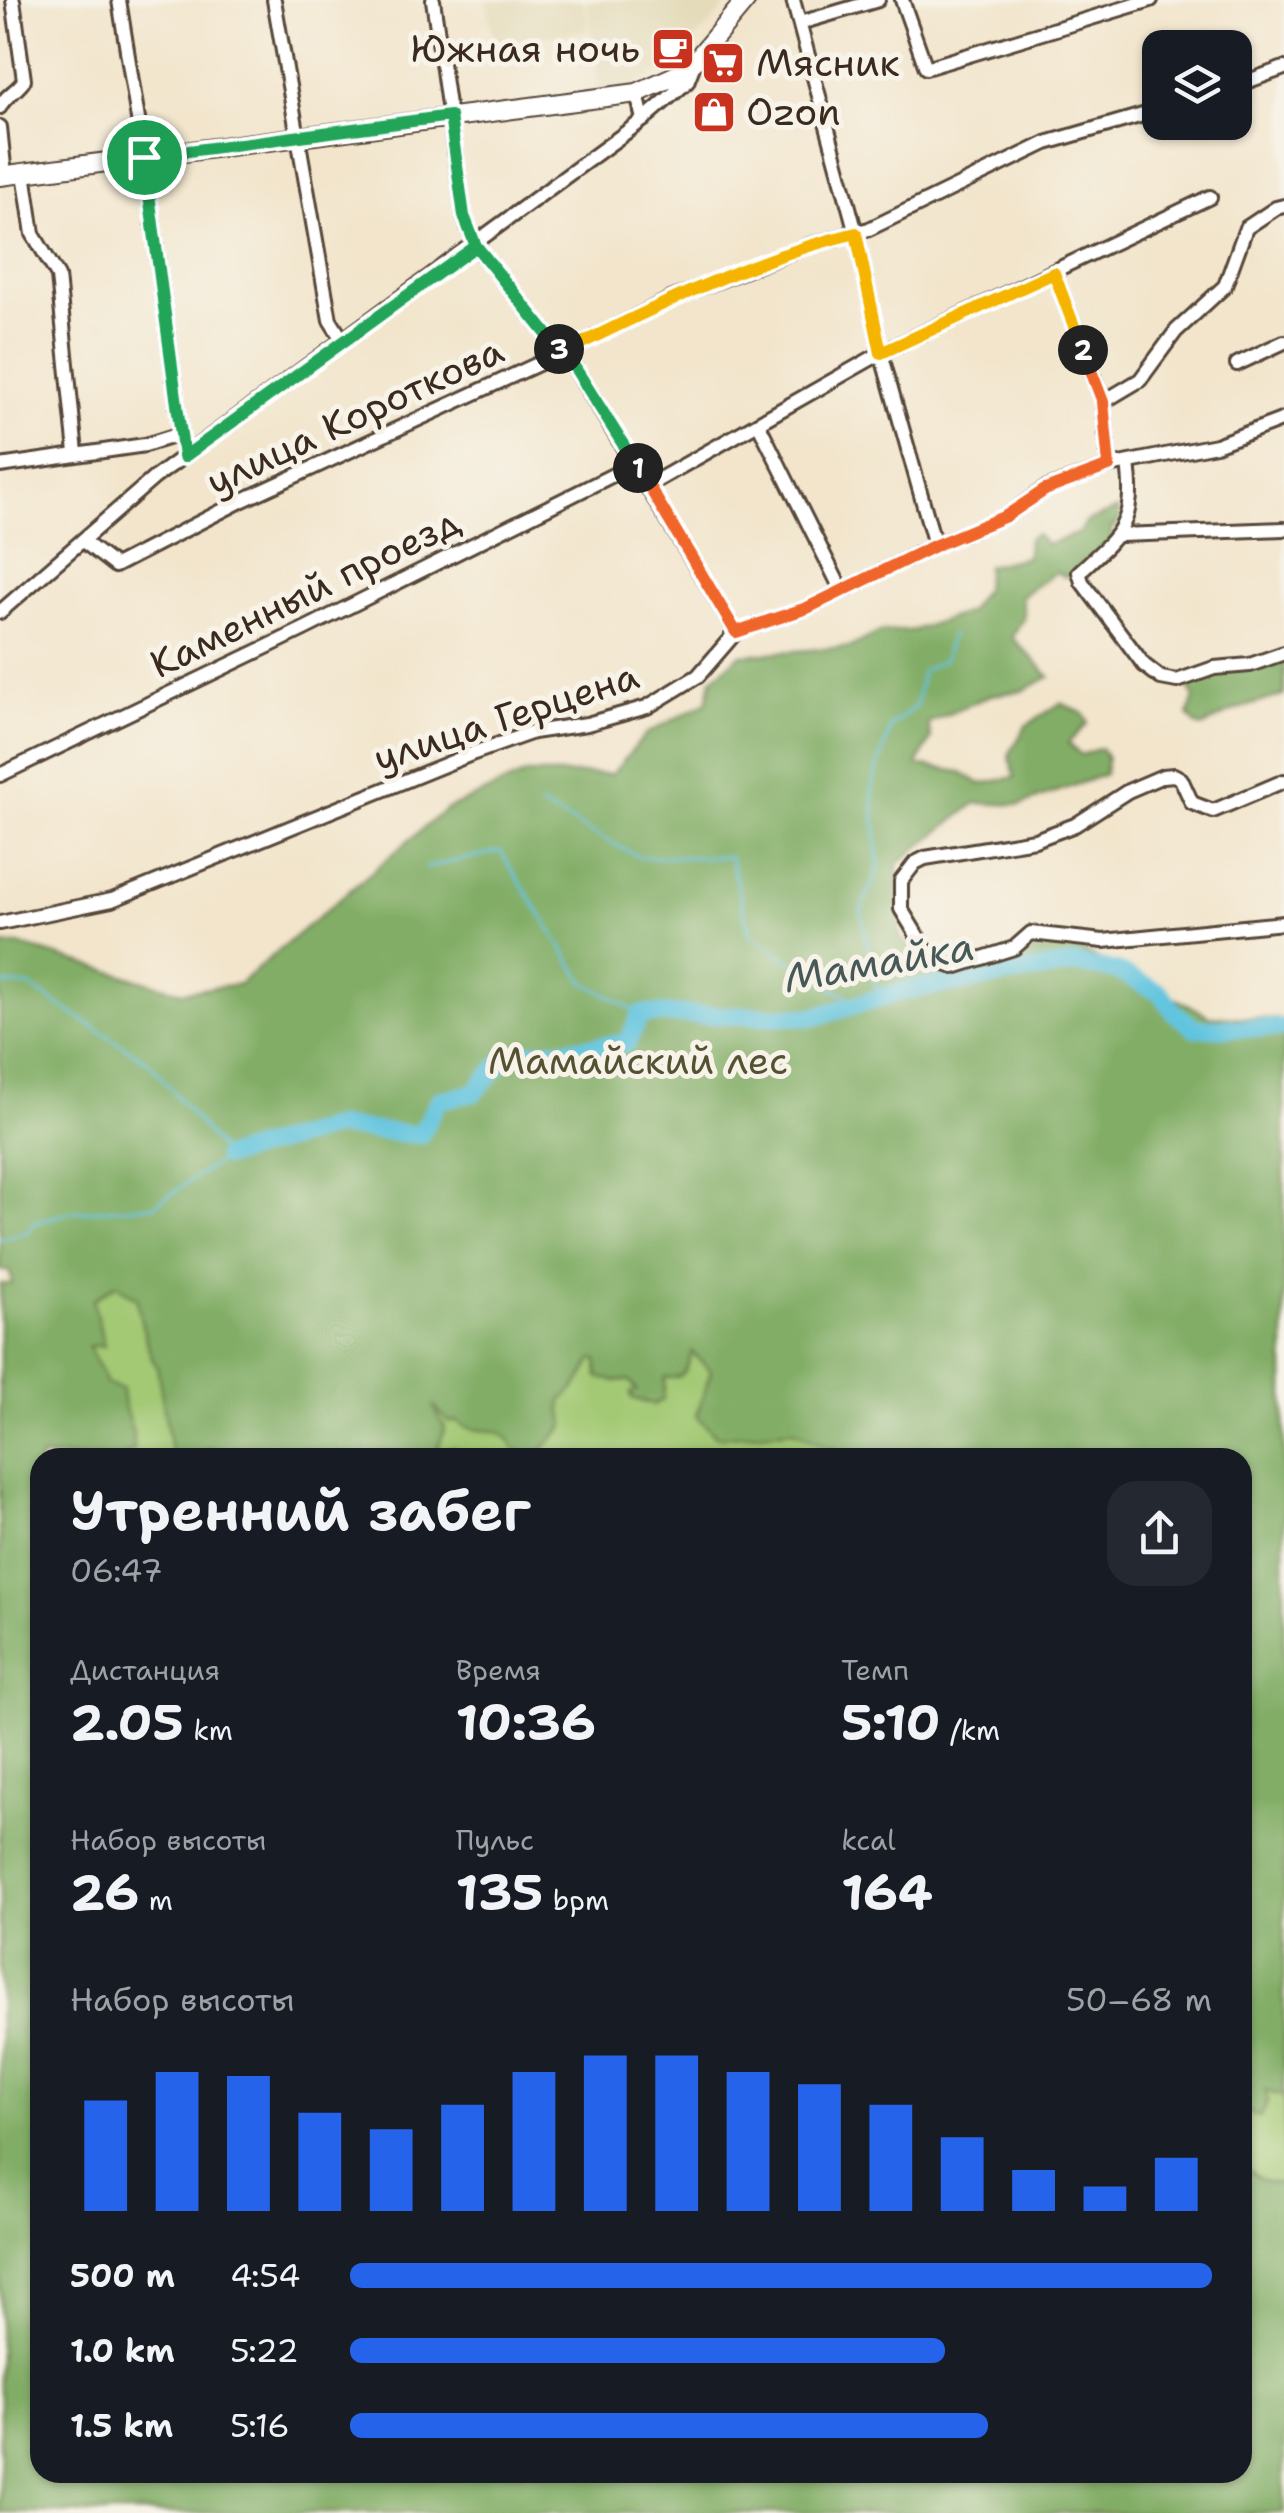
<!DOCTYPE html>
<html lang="ru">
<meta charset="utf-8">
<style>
:root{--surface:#171b24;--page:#242831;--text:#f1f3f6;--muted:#9ea1a6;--accent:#2563eb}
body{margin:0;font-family:"Shantell Sans",sans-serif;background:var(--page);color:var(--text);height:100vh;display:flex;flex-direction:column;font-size:38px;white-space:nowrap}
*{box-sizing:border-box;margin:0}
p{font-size:32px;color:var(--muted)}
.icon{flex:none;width:55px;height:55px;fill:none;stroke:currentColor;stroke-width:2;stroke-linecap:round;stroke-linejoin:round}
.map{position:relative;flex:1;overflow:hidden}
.side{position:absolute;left:30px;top:1448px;width:1222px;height:1035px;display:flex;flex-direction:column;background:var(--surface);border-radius:30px;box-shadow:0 2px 8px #0004}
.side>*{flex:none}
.buttons{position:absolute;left:1142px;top:30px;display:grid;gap:20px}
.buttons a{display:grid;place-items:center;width:110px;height:110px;border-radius:20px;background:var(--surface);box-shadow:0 2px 8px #0004;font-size:50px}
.pin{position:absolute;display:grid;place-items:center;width:85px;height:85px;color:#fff;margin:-42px;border:5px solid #fff;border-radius:50%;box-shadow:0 2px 10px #0007}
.km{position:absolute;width:50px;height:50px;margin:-25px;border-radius:50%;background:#222;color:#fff;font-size:28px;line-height:50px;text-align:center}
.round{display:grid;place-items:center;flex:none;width:105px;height:105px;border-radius:30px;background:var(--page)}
.head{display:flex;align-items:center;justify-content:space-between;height:170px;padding:0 40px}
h1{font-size:55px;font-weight:700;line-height:75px}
.metrics{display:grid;grid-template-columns:repeat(3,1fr);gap:15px;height:170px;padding:10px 40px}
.metrics div{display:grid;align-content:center}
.metrics b{font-size:50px;font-weight:700}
.metrics small{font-size:28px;font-weight:400}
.metrics p{font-size:28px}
.chart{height:280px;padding:20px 40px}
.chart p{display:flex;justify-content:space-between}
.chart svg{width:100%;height:180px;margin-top:10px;stroke:var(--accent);stroke-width:6}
ul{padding:0 40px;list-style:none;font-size:32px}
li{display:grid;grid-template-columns:160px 120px 1fr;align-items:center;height:75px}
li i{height:25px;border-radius:12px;background:var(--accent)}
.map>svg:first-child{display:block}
</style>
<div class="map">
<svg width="1284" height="2513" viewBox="0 0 1284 2513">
<rect width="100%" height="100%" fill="#f7f3e8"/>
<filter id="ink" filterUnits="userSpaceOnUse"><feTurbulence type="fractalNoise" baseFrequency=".01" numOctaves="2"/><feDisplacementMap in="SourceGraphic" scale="20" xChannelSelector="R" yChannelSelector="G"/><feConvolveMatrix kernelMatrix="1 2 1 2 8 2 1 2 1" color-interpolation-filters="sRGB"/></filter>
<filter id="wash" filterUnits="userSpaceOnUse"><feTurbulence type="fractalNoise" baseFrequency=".0048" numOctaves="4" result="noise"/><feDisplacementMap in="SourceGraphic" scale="40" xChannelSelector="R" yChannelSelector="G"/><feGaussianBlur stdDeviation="2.25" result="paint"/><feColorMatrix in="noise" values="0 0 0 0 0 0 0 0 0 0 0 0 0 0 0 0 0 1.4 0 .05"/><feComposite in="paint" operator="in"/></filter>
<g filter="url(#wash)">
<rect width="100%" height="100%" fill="#f2e5cc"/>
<!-- built -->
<g fill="#e4dbba">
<path d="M486,0h97l5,19 -2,11 -91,15z"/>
<path d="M587,0h143l-21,26 -58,52 -20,9 -32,4z"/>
</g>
<!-- green -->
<g fill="#a3c974" stroke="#6f7a49" stroke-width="2.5">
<path d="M117,1284l20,15 555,53 19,19 6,66 76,-7 60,27 -810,1 46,-114 4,-44z"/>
<path d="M1263,2090l21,6v86c-17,6 -30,-6 -41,-18l-1,-54 19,6z"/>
</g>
<!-- forest -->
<g fill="#82ad66" stroke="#5e6c42" stroke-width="2.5">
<path d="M1118,509l2,11 -9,9 1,11 -46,37 -10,-5 -35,24 3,21 -12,20 38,40 -28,14 -31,4 -63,28 3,15 -14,27 44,7 20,12 34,-7 -6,-22 17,-29 35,-23 23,11 4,9 -20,20 13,12 20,-7 6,11 -2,15 -84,31 -45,-2 -78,60 2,75 35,31 33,6 52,-22 52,-7 138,70 74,4v1076l-20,-5 4,8 -7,18 -18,-7 -1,-652h-389l-60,-28 -76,7 -21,-21 15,-45 -19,-19c-6,18 -6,27 -27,26l-2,22 -10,5 -21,-7 -1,-5 6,-3 -8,-10 -16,1 -15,-4 -1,-17 -5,-1c-4,7 -7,16 -12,23 -13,18 -25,13 -15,41l-2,5 -28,29 -19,-5c-16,-36 -37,-11 -59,-31l-8,1 -16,-17 12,23 -8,23 17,-3 3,9h-131l-23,-9 -22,9h-37l-34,-9 -4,3 5,6h-39l-15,-90c-8,-10 -19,-55 -20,-68l-21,-15 -23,16 11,46h-15c4,13 16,25 16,37l17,6c0,25 13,35 12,60l-12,8 -82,1v1014h1202l1,-308c11,12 24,24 41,18v331h-1284v-1229h12l-2,-12 -10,-2v-325h19l163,47 57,-8 206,-174 81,-36h86l34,-40 61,-32 5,-23 28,-24 110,-8 30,-15 34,-2 54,-18 16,-22 3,-24 40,-9 1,-18 8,-5 10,11 33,-12 7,-11z"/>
<path d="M1284,660v35l-47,14 -35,18 -6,-2 -8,-10 6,-18 -8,-12 2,-3c35,-16 63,-9 96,-22z"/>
</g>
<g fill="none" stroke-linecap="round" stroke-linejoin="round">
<!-- stream -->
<g stroke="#61c4df" stroke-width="2.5">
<path d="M539,805l100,52h91l20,78 107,69"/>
<path d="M426,868l74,-17 84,131 57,32"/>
<path d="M0,984l29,2 121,77 76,94 -73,49 -82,6 -37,11 -7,9 -27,7"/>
<path d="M883,997l-8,-13 -14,-73 18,-45 -7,-80 19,-60 25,-20 6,-35 22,-11 7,-25"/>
</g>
<!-- river -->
<path stroke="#61c4df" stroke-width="18" d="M226,1157l111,-30 83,8 19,-35 35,-7 34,-38 119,-12 14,-29 173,3 89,-26 174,-27 40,7 44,22 14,20 20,15h89"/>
</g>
</g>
<g filter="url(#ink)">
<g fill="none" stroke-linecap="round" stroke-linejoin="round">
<!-- minor casing -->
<g stroke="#564638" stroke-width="18">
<g id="minor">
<path d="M119,0l25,157 40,300"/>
<path d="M274,0l56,320 13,21"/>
<path d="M433,0l31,217 12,29 86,107"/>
<path d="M793,0l63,233 25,120 54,192"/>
<path d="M902,0l24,68 225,-68"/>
<path d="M800,23l78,-23"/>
<path d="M1235,86l49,-18"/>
<path d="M0,107c4,-11 18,-16 24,-27l-11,-80"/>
<path d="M643,120l44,-38 7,-18"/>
<path d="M0,127l5,49"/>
<path d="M24,173l9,61 25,42 18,177"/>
<path d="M1054,273l49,129 6,64"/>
<path d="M565,352l171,280"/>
<path d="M1237,364l47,-22"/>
<path d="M1103,402l37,-22 36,-49 49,-45 21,-58 30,-20 8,-2"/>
<path d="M758,423l84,168"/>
<path d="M1128,463c8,60 -7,71 -49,109l3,10 62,83 17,13 16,3 37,-13 36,-3 34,-12"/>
<path d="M0,466l145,-21 35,-11"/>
<path d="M649,485l232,-132 329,-156"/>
<path d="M1120,535l164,-6"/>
<path d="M83,541l32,25 128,-66 319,-147 109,-54 139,-54 59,-16 177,-86 114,-33"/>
<path d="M0,612l154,-134 489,-358 -6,-27"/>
<path d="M0,775l304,-146 331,-165"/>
<path d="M1284,781l-71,30 -21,-8 -11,-24 -7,-4 -11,1 -35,15 -53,34 -40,15 -110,18 -10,5 -14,18v28l31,51 22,7 60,-19 17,-15 72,8 181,-18"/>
<path d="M0,923l112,-23 362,-147 59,-21 54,-8 60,-17 51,-31 38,-44 71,-24 128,-63 71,-29 39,-27 64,-23 107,-21 68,-26"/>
</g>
</g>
<!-- major casing -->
<g stroke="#564638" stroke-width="22">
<path id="major" d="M0,176l637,-83 42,-19 17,-14 50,-60"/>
</g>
<!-- minor -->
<use href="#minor" stroke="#fff" stroke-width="12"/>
<!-- major -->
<use href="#major" stroke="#fff" stroke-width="18"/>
</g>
</g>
<g fill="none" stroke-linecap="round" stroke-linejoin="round" filter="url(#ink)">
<!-- split-1 casing -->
<g stroke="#fff" stroke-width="20">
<path id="split-1" d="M144,157l306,-41 14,100 12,30 86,107 3,-1 73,116"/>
</g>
<!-- split-2 casing -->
<g stroke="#fff" stroke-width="20">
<path id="split-2" d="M638,468l98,164 71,-24 129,-63 70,-29 39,-26 64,-24 -6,-64 -20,-52"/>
</g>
<!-- split-3 casing -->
<g stroke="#fff" stroke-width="20">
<path id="split-3" d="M559,349l3,4c95,-47 191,-95 294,-120l25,120 173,-80 29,77"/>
</g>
<!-- split-4 casing -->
<g stroke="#fff" stroke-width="20">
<path id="split-4" d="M144,157l40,300 292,-211 83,103"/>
</g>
<!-- split-1 -->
<use href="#split-1" stroke="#22a559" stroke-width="12"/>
<!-- split-2 -->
<use href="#split-2" stroke="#f0652b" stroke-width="12"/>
<!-- split-3 -->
<use href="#split-3" stroke="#f5b400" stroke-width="12"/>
<!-- split-4 -->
<use href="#split-4" stroke="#22a559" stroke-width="12"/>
</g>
<!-- icons -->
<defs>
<g id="cafe-square" transform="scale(2.25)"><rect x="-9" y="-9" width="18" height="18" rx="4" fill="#c8321e" stroke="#f7f3e8"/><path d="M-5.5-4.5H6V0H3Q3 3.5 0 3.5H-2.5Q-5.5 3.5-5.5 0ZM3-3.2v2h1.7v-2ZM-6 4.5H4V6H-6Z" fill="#fff"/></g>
<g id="supermarket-square" transform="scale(2.25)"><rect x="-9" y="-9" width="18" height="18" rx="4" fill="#c8321e" stroke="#f7f3e8"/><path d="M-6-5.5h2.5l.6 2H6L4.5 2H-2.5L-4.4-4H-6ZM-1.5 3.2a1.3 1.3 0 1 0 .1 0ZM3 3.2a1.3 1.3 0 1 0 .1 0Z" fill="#fff"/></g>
<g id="shop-square" transform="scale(2.25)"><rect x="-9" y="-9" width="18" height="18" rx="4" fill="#c8321e" stroke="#f7f3e8"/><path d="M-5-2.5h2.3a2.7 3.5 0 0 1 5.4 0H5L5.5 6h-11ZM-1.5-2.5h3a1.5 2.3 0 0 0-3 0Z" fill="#fff"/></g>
</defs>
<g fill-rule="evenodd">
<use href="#cafe-square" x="673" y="49"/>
<use href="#supermarket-square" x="723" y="63"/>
<use href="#shop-square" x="714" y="112"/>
</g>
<g text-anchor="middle" stroke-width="10" stroke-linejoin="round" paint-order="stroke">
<!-- poi labels -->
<g font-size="38" fill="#3b2a1e" stroke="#f7f3e8" text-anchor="start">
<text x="640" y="62" text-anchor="end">Южная ночь</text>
<text x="756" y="76">Мясник</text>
<text x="746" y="125">Ozon</text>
</g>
<!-- street labels -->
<g font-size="38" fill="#3b2a1e" stroke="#f7f3e8">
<text transform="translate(355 416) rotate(-25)" y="13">улица Короткова</text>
<text transform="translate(305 593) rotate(-26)" y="13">Каменный проезд</text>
<text transform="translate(506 717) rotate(-18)" y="13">улица Герцена</text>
</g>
<!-- park labels -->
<g font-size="38" fill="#555234" stroke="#f7f3e8">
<text x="638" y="1074">Мамайский лес</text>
</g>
<!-- water labels -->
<g font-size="40" font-style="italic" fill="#465858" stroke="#f7f3e8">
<text transform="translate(879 962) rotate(-10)" y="14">Мамайка</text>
</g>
</g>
</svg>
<div class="buttons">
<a><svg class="icon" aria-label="layers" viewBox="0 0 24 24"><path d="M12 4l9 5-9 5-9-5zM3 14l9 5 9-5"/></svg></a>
</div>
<div class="pin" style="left:144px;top:157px;background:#1e9e55"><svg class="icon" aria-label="arrive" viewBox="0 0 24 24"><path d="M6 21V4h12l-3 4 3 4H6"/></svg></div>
<b class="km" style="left:638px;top:468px">1</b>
<b class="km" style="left:1083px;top:350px">2</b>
<b class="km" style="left:559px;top:349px">3</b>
<section class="side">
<div class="head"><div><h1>Утренний забег</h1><p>06:47</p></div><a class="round"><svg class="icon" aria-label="share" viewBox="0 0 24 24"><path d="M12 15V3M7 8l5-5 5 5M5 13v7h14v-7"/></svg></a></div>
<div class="metrics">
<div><p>Дистанция</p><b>2.05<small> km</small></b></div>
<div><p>Время</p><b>10:36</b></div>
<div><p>Темп</p><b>5:10<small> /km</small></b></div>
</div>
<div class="metrics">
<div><p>Набор высоты</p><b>26<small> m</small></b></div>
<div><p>Пульс</p><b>135<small> bpm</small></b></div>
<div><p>kcal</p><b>164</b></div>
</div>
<div class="chart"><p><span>Набор высоты</span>50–68 m</p>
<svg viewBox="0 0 160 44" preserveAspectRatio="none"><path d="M5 44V17M15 44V10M25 44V11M35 44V20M45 44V24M55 44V18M65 44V10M75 44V6M85 44V6M95 44V10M105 44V13M115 44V18M125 44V26M135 44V34M145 44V38M155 44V31"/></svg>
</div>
<ul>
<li><b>500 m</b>4:54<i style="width:100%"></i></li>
<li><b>1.0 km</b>5:22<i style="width:69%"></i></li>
<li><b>1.5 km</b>5:16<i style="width:74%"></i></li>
</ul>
</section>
</div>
